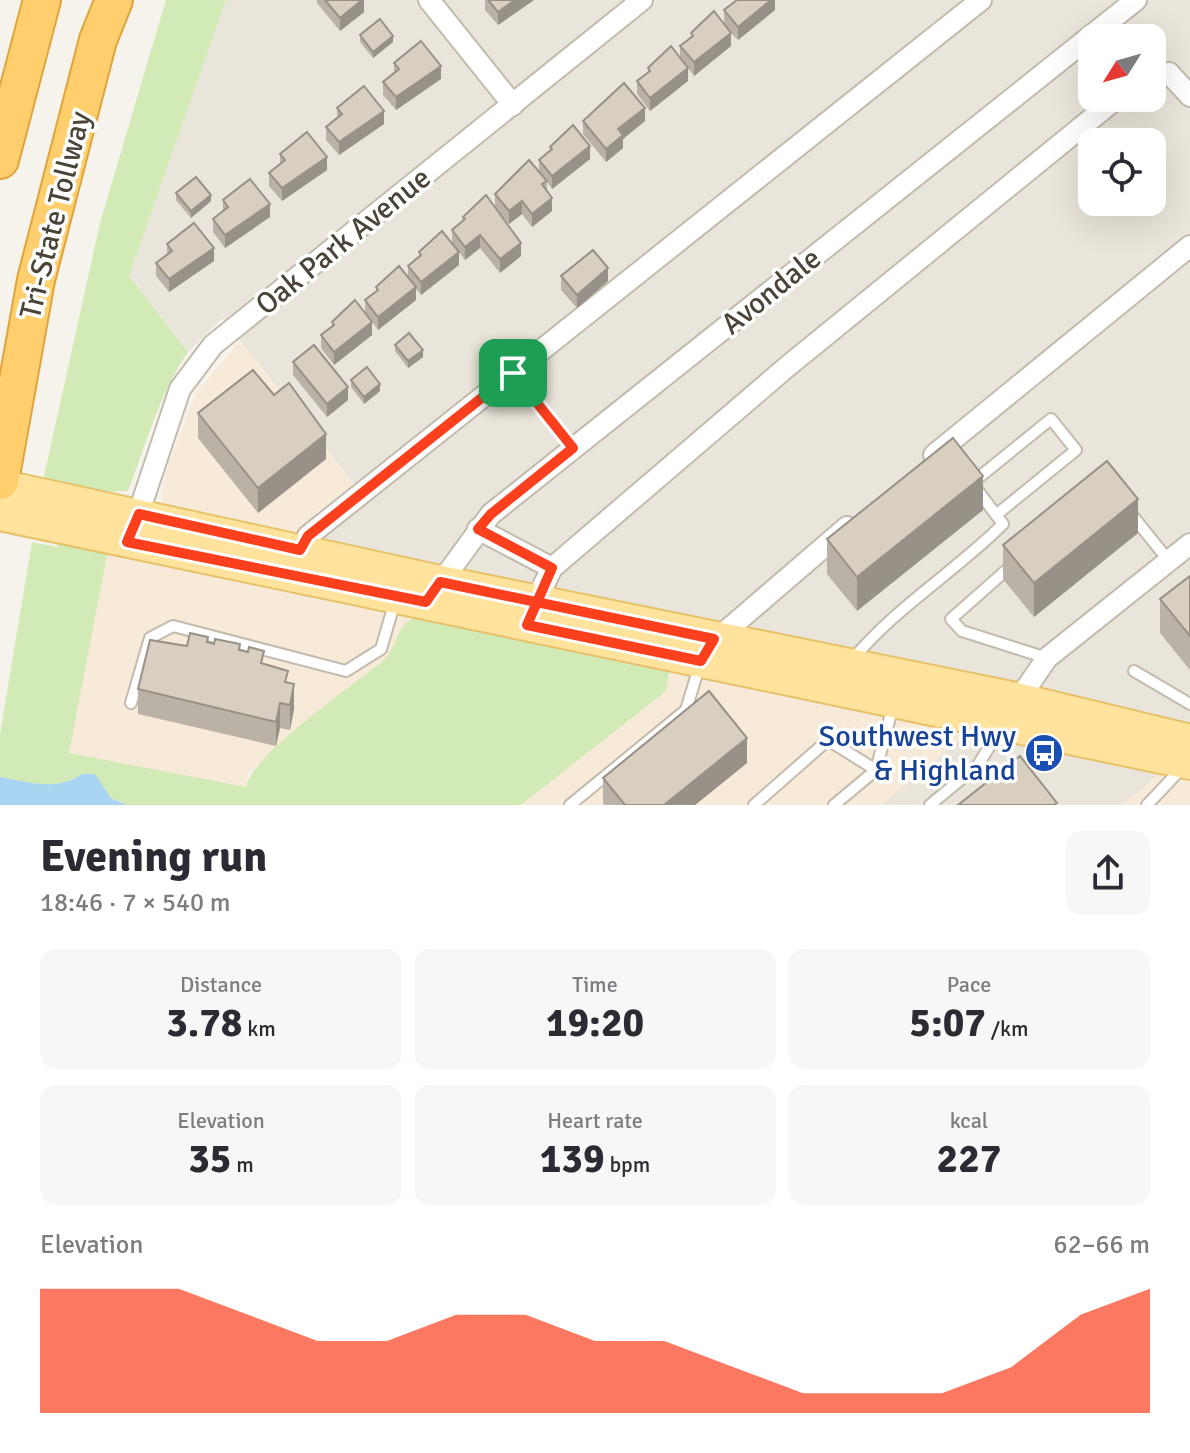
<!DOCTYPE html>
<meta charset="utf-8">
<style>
:root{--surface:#fff;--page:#f7f7f7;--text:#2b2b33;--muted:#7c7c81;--accent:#fc3f1d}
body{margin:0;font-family:Signika,sans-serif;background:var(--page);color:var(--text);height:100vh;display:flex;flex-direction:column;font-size:30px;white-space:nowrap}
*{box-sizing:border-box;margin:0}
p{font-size:26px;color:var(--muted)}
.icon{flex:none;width:44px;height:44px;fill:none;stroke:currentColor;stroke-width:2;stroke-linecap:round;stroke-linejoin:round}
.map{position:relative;height:805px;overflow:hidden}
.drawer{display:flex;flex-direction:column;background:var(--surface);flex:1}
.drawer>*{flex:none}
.needle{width:52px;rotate:233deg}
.tools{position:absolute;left:1078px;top:24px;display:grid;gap:16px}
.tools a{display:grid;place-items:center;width:88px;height:88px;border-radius:16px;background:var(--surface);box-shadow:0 8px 32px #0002;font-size:40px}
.pin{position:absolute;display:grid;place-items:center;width:68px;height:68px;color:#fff;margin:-34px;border-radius:16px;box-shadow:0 4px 12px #0006}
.round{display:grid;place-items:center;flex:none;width:84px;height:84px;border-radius:16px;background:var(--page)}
.head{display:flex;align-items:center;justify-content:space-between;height:136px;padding:0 40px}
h1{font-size:44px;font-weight:800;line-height:60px}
.figures{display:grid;grid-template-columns:repeat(3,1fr);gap:12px;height:136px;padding:8px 40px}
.figures div{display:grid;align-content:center;border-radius:16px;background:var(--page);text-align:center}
.figures b{font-size:40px;font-weight:800}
.figures small{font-size:22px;font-weight:400}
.figures p{font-size:22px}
.chart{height:224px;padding:16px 40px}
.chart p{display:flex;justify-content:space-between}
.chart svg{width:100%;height:144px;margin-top:8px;fill:var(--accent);opacity:.7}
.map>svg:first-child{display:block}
</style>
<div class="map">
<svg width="1190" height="805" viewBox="0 0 1190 805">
<rect width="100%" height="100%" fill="#f6f3ec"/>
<!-- residential -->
<g fill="#eae5da" fill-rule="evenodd">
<path d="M226,0h964v728l-895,-188 63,-51 -136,-171 -34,34 -59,-76zM1092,38h60v60h-60zM1092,142h60v60h-60z"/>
<path d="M968,732l194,40 -40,33h-241z"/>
</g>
<!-- commercial -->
<g fill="#f7ead8">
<path d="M240,341l118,149 -63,50 -127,-29 -7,-9 4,-28 31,-81z"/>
<path d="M108,550l312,66 -36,44 -78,61 -58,53 -2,14 -178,-35z"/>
<path d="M670,667l298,65 -87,73h-360l145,-114z"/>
<path d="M1162,772l28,6v27h-68z"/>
</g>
<!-- green -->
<g fill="#d2eab5">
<path d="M166,0h60l-97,276 59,76c-30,44 -41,91 -60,139l-33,1 -52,-11 57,-258z"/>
<path d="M59,540l49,10 -39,203 177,34c5,-30 94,-92 121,-114 8,-6 18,-12 23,-21 11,-17 7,-29 30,-36l250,51 -4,24 -145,114h-394l-16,-7 -29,-24c-26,18 -53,8 -82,3v-42l32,-193 25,5z"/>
</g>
<!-- water -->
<path fill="#a9d4f2" d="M82,774h13l16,24 16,7h-127v-28c30,5 56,15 82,-3z"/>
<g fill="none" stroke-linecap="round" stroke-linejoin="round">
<!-- service casing -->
<g stroke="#c2bbae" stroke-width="14">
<g id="service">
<path d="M513,373l60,75"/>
<path d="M1131,514l38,47"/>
<path d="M1011,566l-60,53 11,12 85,27"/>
<path d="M853,659c42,-51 103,-88 150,-135l-31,-41 79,-64 25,31 -80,65"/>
<path d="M1134,671l56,33"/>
<path d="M131,703l19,-65 23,-12 173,45 35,-22 14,-48"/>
<path d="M570,805l116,-95 14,-46"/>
<path d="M754,805l74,-65 48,30"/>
<path d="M834,805l42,-35 17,-64"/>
<path d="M930,805l48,-40 23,-37"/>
<path d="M1147,805l36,-38"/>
</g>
</g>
<!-- minor casing -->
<g stroke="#c2bbae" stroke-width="24">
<g id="minor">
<path d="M429,0l84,105"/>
<path d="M1152,77l17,-4 21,23"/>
<path d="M934,455l256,-209"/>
<path d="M135,524l45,-135 33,-44 429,-345"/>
<path d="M478,529l74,39"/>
<path d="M295,561l13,-25 673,-536"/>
<path d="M436,589l55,-75 645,-514"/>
<path d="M532,609l20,-41 236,-202 329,-268"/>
<path d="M711,644l136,-117"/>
<path d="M1012,709l35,-51 143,-114"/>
</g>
</g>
<!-- primary casing -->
<g stroke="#e6c16a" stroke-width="36">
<g id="primary">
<path d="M0,486l440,96 576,117 174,42"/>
<path d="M0,514l1190,249"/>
</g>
</g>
<!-- motorway casing -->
<g stroke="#e0a43c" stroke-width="40">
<g id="motorway">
<path d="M0,160l42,-160"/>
<path d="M0,481l36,-201 62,-240 16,-40"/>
</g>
</g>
<!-- service -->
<use href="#service" stroke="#fff" stroke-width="10"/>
<!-- minor -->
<use href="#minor" stroke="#fff" stroke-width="20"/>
<!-- primary -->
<use href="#primary" stroke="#ffe39c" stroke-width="32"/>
<!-- motorway -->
<use href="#motorway" stroke="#ffcf6e" stroke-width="36"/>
</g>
<!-- wall -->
<g fill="#bab2a6">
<path d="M317,0h47v12l-24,19 -23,-28z"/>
<path d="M485,0h49l-36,25 -13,-15z"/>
<path d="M735,0h40v10l-37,30 -7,-7v13l-37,30 -6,-8v13l-38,30 -13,-17v-13l11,-9v-4l32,-10v-12l11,-9v-4l33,-10v-13l11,-8z"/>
<path d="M360,35l33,7 -20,16 -13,-16z"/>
<path d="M394,63l47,16 -45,31 -13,-15v-13l11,-9z"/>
<path d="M337,108l47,16 -45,31 -13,-15v-13l11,-9z"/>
<path d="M583,121h62l-22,18v9l-17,14 -23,-28z"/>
<path d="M550,147l40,12 -38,30 -5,-7v8l5,21 -20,16 -10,-13 -13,10 -14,-16v-14l44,-22v-12l11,-9z"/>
<path d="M280,154l47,16 -45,31 -13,-15v-13l11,-9z"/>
<path d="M176,193l35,8 -20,17 -15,-18z"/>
<path d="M223,200l47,17 -45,31 -12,-16v-13l10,-8z"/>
<path d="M463,217l58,39 -21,17 -20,-25 -15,12 -13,-17v-13l11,-9z"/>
<path d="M167,244l47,17 -45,31 -13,-16v-13l11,-8z"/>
<path d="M419,252l40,13 -38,30 -5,-6v11l-38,30 -6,-8v13l-38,30 -13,-17v-13l11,-9v-4l33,-9v-13l11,-8v-5l32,-10v-11l11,-10z"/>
<path d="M561,276l47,5 -31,27 -16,-18z"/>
<path d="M395,345l28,12 -15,11 -13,-17z"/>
<path d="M293,362l55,38 -21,17 -34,-42z"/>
<path d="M351,380l29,11 -16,13 -13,-17z"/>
<path d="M274,395l52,64 -68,54 -60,-75v-25z"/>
<path d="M983,510l-126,101 -30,-37v-35z"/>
<path d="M1138,533l-104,84 -31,-38v-34z"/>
<path d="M1190,576v94l-30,-37v-34z"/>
<path d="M208,643l32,7 24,14 24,19 6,26 -4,21 -10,-2 -4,18 -138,-32v-25l49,-43z"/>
<path d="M747,763l-52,42h-90l-2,-2v-25z"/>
</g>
<!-- shaded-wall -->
<g fill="#979187">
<path d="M362,0h2v12l-24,19v-13z"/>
<path d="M515,0h19l-36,25v-13z"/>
<path d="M771,0h4v10l-37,30v-13z"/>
<path d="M731,33v13l-37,30v-14z"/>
<path d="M393,36v6l-20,16v-6z"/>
<path d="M441,66v13l-45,31v-13z"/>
<path d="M688,68v13l-38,30v-13z"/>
<path d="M645,108v13l-22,18v9l-17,14v-13l12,-20z"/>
<path d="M384,111v13l-45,31v-13z"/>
<path d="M590,146v13l-38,30v-13z"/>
<path d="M327,157v13l-45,31v-13z"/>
<path d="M211,195v6l-20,17v-7z"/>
<path d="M552,198v13l-20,16v-13z"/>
<path d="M522,201v13l-13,10v-13z"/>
<path d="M270,204v13l-45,31v-13z"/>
<path d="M480,235v13l-15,12v-13z"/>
<path d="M521,243v13l-21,17v-14z"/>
<path d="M214,248v13l-45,31v-13z"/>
<path d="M459,252v13l-38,30v-13z"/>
<path d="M608,268v13l-31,27v-13z"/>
<path d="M416,287v13l-38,30v-13z"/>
<path d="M372,322v13l-38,30v-13z"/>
<path d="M423,350v7l-15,11v-7z"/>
<path d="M380,384v7l-16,13v-7z"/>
<path d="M348,387v13l-21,17v-13z"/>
<path d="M326,434v25l-68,54v-25z"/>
<path d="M983,476v34l-126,101v-34z"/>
<path d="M1138,499v34l-104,84v-34z"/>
<path d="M294,684v25l-4,21v-25z"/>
<path d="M280,703v25l-4,18v-24z"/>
<path d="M747,738v25l-52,42h-31z"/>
</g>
<!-- building -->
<g fill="#d8cfc1" stroke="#979187" stroke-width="2">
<path d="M325,0h37l-22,18z"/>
<path d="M488,0h27l-17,12z"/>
<path d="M737,0h34l-33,27 -14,-17z"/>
<path d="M714,11l17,22 -37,29 -14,-16 13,-10 -2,-3z"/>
<path d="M380,19l13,17 -20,16 -13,-17z"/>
<path d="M421,41l20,25 -45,31 -13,-15 16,-13 -5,-6z"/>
<path d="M671,46l17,22 -38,30 -13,-17 13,-10 -2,-3z"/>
<path d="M624,83l21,25 -27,21 5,6 -17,14 -23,-28z"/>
<path d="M364,86l20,25 -45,31 -13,-15 16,-13 -5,-6z"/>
<path d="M573,125l17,21 -38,30 -13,-16 13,-11 -2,-2z"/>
<path d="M307,132l20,25 -45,31 -13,-15 16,-13 -5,-6z"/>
<path d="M529,160l18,21 -5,3 10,14 -20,16 -10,-13 -13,10 -14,-17z"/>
<path d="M196,177l15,18 -20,16 -15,-18z"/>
<path d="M250,179l20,25 -45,31 -12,-16 15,-12 -5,-7z"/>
<path d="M486,195l35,48 -21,16 -20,-24 -15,12 -13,-17 13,-11 -2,-2z"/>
<path d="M194,223l20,25 -45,31 -13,-16 16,-12 -5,-7z"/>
<path d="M442,231l17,21 -38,30 -13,-16 13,-11 -2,-3z"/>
<path d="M593,250l15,18 -31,27 -16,-19z"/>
<path d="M399,266l17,21 -38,30 -13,-17 13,-10 -2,-3z"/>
<path d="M355,300l17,22 -38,30 -13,-17 13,-10 -2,-3z"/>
<path d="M409,333l14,17 -15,11 -13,-16z"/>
<path d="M314,345l34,42 -21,17 -34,-42z"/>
<path d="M367,367l13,17 -16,13 -13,-17z"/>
<path d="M253,370l21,25 15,-12 37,51 -68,54 -60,-75z"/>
<path d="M953,438l30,38 -126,101 -30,-38z"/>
<path d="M1107,461l31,38 -104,84 -31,-38z"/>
<path d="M1190,576v60l-30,-37z"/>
<path d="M190,633l18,4 -1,5 7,2 1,-5 25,5 -1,6 9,2 1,-5 15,4 -3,12 27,8 -3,11 9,2 -4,21 -10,-2 -4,19 -138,-33 12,-49 37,6z"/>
<path d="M709,691l38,47 -83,67h-39l-22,-27z"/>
<path d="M1020,756l37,47 -3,2h-96z"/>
</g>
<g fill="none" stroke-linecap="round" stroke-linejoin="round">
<!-- route casing -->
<g stroke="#fff" stroke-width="16">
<path id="route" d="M513,373l-205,163 -8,14 -161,-36 -12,28 299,60 14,-20 274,57 -13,22 -174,-36 25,-57 -74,-39 13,-15 82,-66 -60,-75"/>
</g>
<!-- route -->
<use href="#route" stroke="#fc3f1d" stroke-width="10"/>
</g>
<!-- icons -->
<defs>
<g id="bus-disc" transform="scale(2)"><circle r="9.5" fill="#1a4fb4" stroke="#fff"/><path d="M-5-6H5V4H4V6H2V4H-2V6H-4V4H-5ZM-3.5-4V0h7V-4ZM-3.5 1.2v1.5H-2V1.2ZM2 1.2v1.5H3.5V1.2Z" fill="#fff"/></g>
</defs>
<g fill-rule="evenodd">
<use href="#bus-disc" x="1044" y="753"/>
</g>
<g text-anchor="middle" stroke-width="7" stroke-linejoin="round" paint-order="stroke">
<!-- street labels -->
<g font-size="30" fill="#4b4439" stroke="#fff">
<text transform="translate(55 215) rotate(-76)" y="10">Tri-State Tollway</text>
<text transform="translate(343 241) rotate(-39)" y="10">Oak Park Avenue</text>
<text transform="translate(771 291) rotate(-39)" y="10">Avondale</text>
</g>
<!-- transit labels -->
<g font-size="30" fill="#164399" stroke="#fff" text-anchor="end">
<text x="1016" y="746">Southwest Hwy<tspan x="1016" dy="34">&amp; Highland</tspan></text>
</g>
</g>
</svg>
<div class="tools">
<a><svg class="needle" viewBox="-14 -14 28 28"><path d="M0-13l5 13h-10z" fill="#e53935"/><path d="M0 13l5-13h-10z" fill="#7c7c81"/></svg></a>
<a><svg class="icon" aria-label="locate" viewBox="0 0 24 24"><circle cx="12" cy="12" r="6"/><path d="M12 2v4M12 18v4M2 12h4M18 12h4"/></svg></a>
</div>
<div class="pin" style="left:513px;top:373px;background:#1e9e55"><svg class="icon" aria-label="arrive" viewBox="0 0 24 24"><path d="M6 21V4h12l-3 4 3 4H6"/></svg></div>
</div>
<section class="drawer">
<div class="head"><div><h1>Evening run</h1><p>18:46 · 7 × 540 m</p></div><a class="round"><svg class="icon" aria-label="share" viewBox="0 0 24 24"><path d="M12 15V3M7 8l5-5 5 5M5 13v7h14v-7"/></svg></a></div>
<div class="figures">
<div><p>Distance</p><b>3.78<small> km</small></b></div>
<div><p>Time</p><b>19:20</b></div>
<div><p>Pace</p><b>5:07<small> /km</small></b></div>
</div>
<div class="figures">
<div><p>Elevation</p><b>35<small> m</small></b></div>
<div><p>Heart rate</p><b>139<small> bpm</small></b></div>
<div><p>kcal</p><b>227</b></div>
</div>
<div class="chart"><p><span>Elevation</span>62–66 m</p>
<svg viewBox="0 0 160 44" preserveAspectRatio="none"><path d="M0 44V6L10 6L20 6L30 14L40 22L50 22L60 14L70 14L80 22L90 22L100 30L110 38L120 38L130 38L140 30L150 14L160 6V44z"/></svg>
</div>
</section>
